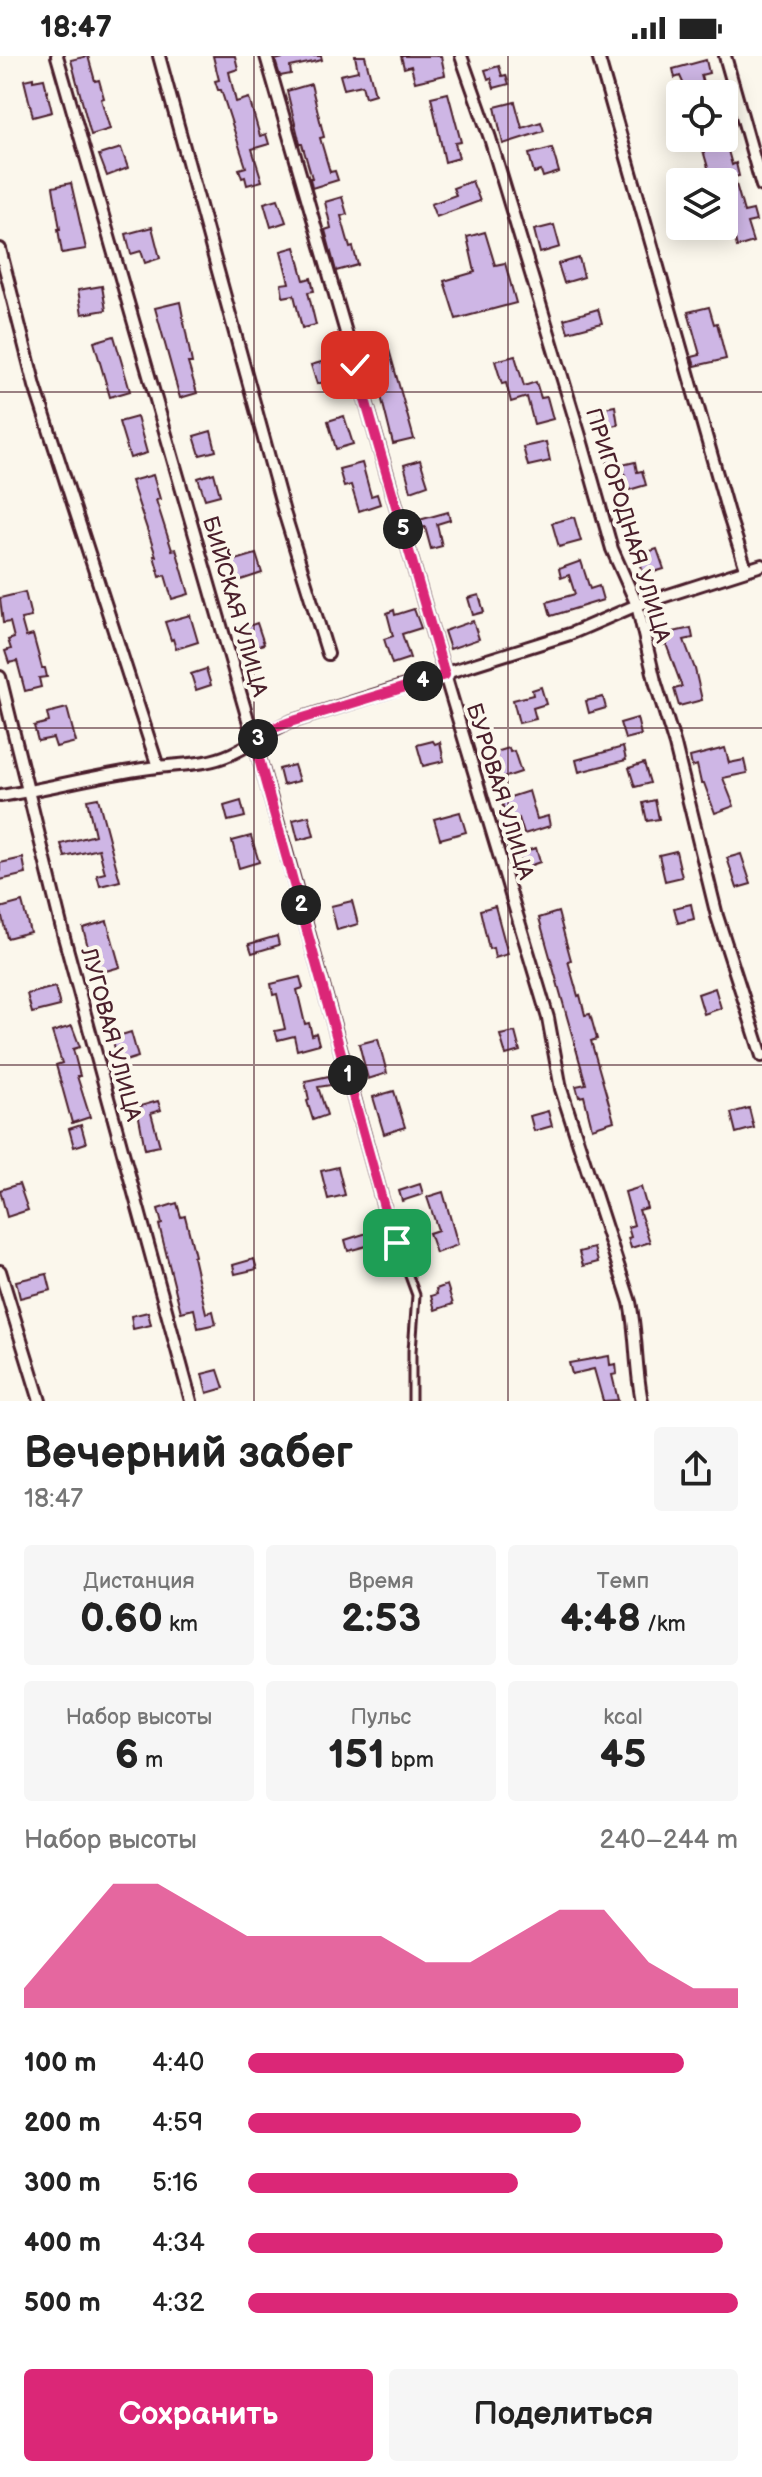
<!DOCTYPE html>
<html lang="ru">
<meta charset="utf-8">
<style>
:root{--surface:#fff;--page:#f6f6f6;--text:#222;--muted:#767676;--accent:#db2777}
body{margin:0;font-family:"Balsamiq Sans",sans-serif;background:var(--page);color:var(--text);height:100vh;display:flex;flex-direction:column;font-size:30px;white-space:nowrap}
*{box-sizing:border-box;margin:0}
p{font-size:26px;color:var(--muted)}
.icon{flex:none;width:44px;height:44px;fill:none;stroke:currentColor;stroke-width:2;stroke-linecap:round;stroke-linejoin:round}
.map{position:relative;height:1345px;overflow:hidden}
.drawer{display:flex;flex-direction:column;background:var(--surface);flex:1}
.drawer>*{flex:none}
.buttons{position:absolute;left:666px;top:24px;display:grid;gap:16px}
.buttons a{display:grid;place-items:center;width:72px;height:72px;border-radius:8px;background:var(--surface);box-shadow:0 4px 20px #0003;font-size:40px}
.pin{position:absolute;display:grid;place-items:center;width:68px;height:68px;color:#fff;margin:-34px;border-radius:16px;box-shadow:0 4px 12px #0006}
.km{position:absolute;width:40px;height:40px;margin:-20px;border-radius:50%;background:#222;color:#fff;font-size:22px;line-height:40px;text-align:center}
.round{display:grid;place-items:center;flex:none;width:84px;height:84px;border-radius:8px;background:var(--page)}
.head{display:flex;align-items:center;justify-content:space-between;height:136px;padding:0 24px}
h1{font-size:44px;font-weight:700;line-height:60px}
.stats{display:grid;grid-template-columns:repeat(3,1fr);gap:12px;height:136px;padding:8px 24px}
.stats div{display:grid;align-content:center;border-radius:8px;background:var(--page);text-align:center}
.stats b{font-size:40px;font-weight:700}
.stats small{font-size:22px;font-weight:400}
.stats p{font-size:22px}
.chart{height:224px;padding:16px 24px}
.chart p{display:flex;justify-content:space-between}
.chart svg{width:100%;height:144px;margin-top:8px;fill:var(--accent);opacity:.7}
.action{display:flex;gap:16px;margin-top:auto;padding:16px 24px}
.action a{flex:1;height:92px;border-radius:8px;background:var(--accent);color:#fff;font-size:32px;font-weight:700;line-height:92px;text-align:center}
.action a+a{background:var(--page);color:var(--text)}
ul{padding:0 24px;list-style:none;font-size:26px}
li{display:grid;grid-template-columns:128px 96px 1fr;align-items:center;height:60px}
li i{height:20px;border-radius:10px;background:var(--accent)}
.status{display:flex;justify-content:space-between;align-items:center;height:56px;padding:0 40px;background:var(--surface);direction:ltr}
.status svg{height:22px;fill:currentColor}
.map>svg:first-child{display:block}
</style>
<div class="status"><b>18:47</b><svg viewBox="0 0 49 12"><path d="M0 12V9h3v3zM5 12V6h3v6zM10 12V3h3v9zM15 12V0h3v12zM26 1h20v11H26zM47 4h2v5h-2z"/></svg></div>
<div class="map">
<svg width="762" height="1345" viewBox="0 0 762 1345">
<rect width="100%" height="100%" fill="#fbf7ec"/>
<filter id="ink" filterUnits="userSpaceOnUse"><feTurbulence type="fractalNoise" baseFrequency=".0125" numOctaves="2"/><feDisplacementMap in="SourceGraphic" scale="16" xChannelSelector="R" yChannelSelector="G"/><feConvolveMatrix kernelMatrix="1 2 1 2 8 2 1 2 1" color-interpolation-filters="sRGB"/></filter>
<g filter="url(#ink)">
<!-- building -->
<g fill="#ceb6e5" stroke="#4a1f2b" stroke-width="2">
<path d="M88,0l7,25 4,-1 5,18 -3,1 9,30 -19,6 -20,-75z"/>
<path d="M213,0h22l3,13 -9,3 7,30 13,-4 11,38 6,-2 3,10 -17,5 10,32 -15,4 -2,-8 -3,1 -3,-9 7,-2 -25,-77h-3l-3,-9 4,-1z"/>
<path d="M291,0h30l1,4 -32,7 1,7 -11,2 -5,-16z"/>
<path d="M355,0h10l10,38 -10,3 -3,-12 -18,4 -4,-14 18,-4z"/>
<path d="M401,0h40l4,19 -30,7 -4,-16 -7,2z"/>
<path d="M706,4l3,13 -8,2 5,19h-18l-8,-18 -5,2 -2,-9z"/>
<path d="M499,10l3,10 4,-1 3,9 -15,4 -3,-10 -3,1 -3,-9z"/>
<path d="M33,22v3l11,-2 8,33 -19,5 -9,-37z"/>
<path d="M311,28l13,53 -4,1 10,34 5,-1 3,9 -26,8 -2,-10h2l-10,-34h-2l-13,-53z"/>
<path d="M448,37l13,49 -6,1 4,15 -14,4 -14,-65z"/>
<path d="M515,46l7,26 19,-6 3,9 -41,13 -8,-37z"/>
<path d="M725,84l7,25 4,-2 3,13 -5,1 10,35 9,-2 3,11 -9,2 6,19 -16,5 -5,-20 -5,1 -3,-10v-36h-19l-2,-9 6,-2 -7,-24z"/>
<path d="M121,92l7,20 -21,8 -8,-21z"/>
<path d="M552,92l7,24 -16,5 -2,-6 -7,2 -5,-19z"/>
<path d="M472,125l8,20 -44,16 -5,-13 25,-9 -3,-7z"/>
<path d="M71,127l15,66 -24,4 -4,-24h2l-7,-42z"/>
<path d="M342,141l5,17 -6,2 9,32 3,-1 5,18 -22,6 -11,-41 6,-2 -6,-26z"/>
<path d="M278,143l8,23 -15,5 -7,-24z"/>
<path d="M554,169l6,22 -20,6 -6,-23z"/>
<path d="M152,171l8,31 -15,5 -4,-12 -10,3 -5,-20z"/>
<path d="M485,176l10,33 10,-2 11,40 -60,16 -12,-38 31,-9 -8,-35z"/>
<path d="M295,191l9,33 7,-2 3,13 -6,1 8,33 -14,3 -8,-33 -11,2 -2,-13 8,-1 -8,-32z"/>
<path d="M579,202l5,19 -20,6 -6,-19z"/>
<path d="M102,230l4,24 -24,4 -4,-24z"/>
<path d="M180,246l12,61h-4l9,30 -17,5 -25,-90z"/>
<path d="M709,251l5,17 3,-1 9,36 -31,7 -3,-9 8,-2 -12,-43z"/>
<path d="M598,253l4,14 -34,9 -4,-13z"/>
<path d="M114,280l16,55 -20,6 -16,-55z"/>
<path d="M388,290l26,93 -21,5 -18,-72 6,-2 -6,-20z"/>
<path d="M515,300l9,30 12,-4 5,16 6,-1 6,22 -19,5 -7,-27 -16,5 -5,-19 -4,1 -7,-23z"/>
<path d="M332,303l5,19 -20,6 -6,-19z"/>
<path d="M615,350l3,19 -17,3 -3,-19z"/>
<path d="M344,360l9,28 -17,5 -8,-28z"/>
<path d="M137,361l10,36 -17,5 -11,-36z"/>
<path d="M211,375l5,20 -16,4 -6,-19z"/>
<path d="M546,386l4,19 -22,5 -5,-19z"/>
<path d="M618,389l3,16 -13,3 -4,-16z"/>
<path d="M420,404l8,25 -17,6 -7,-26z"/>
<path d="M635,406l2,10 5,-1 4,14 -17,5 -7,-25z"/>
<path d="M362,407l9,33 6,-2 3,10 -21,7 -8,-26 -7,2 -5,-18z"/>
<path d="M214,417l6,22 -15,4 -7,-21z"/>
<path d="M153,419l7,24 -4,1 16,50 4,-1 13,45 -17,5 -7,-24 -5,2 -6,-21h2l-25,-75z"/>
<path d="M448,456l2,8 -13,4 5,22 -11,3 -6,-22 -11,3 -2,-8z"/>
<path d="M574,461l7,24 -22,6 -7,-24z"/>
<path d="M657,493l7,20 -20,6 -6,-20z"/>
<path d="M256,498l6,19 -27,9 -6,-20z"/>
<path d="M581,505l9,28 9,-3 4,14 -52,16 -4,-14 28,-8 -6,-19 -8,3 -2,-9z"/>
<path d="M25,536l6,25 -10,2 5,18 7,-2 9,33h3l2,9 -8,1 2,9 -16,4 -8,-30 -8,2 -4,-12 6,-2 -3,-9 6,-2 -4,-16 -7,1 -3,-25z"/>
<path d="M479,539l5,17 -11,3 -5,-17z"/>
<path d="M414,553l7,19 -19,6 8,24 -18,6 -8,-25 9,-3 -6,-23 7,-3 1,5z"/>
<path d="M190,559l8,27 -22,7 -3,-10 -2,1 -6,-18z"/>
<path d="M473,565l6,18 -29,10 -6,-18z"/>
<path d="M257,567l7,21 -17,6 -7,-21z"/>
<path d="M691,572l2,10 -9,2 11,29 7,31 -23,6 -5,-17 8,-2 -16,-43 -4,1 -2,-10z"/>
<path d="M206,613l5,16 -15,5 -5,-16z"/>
<path d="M541,631l5,17 -13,4 3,11 -17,4 -6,-23 20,-5 -1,-5z"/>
<path d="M603,641l3,11 -17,5 -3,-12z"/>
<path d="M67,652l9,34 -20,5 -3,-9 -15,3 -4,-15 15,-4 -2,-9z"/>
<path d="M637,662l4,17 -16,4 -5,-16z"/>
<path d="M433,685l2,3 5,-2 4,19 -21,5 -6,-21z"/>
<path d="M623,691l3,13 -47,12 -3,-12z"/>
<path d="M509,692l1,4 4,-1 7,21 -21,7 -7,-22 4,-1 -1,-4z"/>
<path d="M725,692l4,15 15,-3 3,13 -24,5 11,28 -19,7 -11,-30h-3l-4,-18 -5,2 -2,-10z"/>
<path d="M644,707l6,20 -15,4 -6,-19z"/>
<path d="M294,709l5,16 -16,4 -4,-16z"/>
<path d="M529,735l8,28 11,-3 2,10 -26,8 -5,-16 -11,4 -7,-22z"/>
<path d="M98,742l22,83 -20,5 -3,-11 8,-2 -6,-24 -34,8 -4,-13 34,-9 -8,-35z"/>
<path d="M655,744l4,19 -12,2 -4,-18z"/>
<path d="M241,745l4,16 -17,4 -4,-15z"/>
<path d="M460,756l6,20 -26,7 -6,-20z"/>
<path d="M309,760l5,20 -16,4 -5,-20z"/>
<path d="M251,780l8,26 -20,6 -7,-27z"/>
<path d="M536,792l4,14 -17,6 -5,-15z"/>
<path d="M676,795l6,26 -17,4 -6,-26z"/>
<path d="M741,798l10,30 -14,4 -10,-30z"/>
<path d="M23,802l3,16 -26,6v-17z"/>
<path d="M352,845l6,23 -21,6 -6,-24z"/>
<path d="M22,846l8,30 -23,6 -7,-30z"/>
<path d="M691,848l3,15 -16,4 -4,-15z"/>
<path d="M495,850l13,48 -13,4 -2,-10 -4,1 -9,-39z"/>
<path d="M558,856l13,48 -3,1 10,35 2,-1 5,20 5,-1 7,25 -6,2 23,80 -22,7 -8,-32 -5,1 -3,-11 10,-2 -47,-166z"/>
<path d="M107,865l13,46 -25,7 -12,-46z"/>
<path d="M277,880l2,9 -27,8 -3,-9z"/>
<path d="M300,921l3,11 -6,2 8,34 4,-1 3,12 4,-2 3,11 -22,6 -3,-14 -16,4 -3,-9 10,-2 -8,-35 -4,1 -2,-11z"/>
<path d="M55,931l5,19 -28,7 -5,-19z"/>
<path d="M715,932l6,20 -17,6 -6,-20z"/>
<path d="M72,970l8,21 -7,2 7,27h-3l13,41 -18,6 -16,-58 6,-2 -10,-31z"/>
<path d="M131,976l7,25 -19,6 -7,-25z"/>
<path d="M515,976l5,19 -14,4 -6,-20z"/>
<path d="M378,983l9,34 -19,6 -9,-35z"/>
<path d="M329,1020l2,9 -13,2 9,28 -14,5 -6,-19 2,-1 -4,-19z"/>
<path d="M394,1035l11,36 -21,7 -11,-37z"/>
<path d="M158,1045l3,9 -10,3 9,33 -15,3 -8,-42z"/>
<path d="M749,1052l5,20 -18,5 -5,-20z"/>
<path d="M548,1055l4,15 -18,5 -4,-15z"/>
<path d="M81,1069l5,18 -12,4 -5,-18z"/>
<path d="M338,1111l7,28 -17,4 -7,-28z"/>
<path d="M19,1128l9,26 -21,7 -7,-27z"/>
<path d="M420,1128l3,10 -21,7 -3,-10z"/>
<path d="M641,1131l6,21 -8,2 11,32 -19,6 -3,-10 3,-1 -3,-10 6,-2 -9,-33z"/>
<path d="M443,1136l15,53 -22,8 -7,-20 9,-3 -11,-33z"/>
<path d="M177,1147l4,14 4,-1 10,40 -2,1 13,56 7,-2 3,13 -18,4 -4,-19 -13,3 -22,-87 3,-1 -4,-15z"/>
<path d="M367,1177l3,12 -22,6 -3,-11z"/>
<path d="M594,1192l4,14 -15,4 -4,-14z"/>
<path d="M254,1203l3,10 -22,5 -2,-9z"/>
<path d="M47,1218l4,16 -31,8 -4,-17z"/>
<path d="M447,1229l6,19 -18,6 -4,-14 6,-2 -1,-5z"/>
<path d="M148,1256l3,13 -18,4 -2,-13z"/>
<path d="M609,1300l1,9 6,-1 1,10 -5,1 6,25 -15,1 -9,-32 -22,5 -3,-11z"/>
<path d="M218,1314l6,18 -17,5 -5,-19z"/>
</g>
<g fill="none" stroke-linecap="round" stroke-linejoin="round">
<!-- lane casing -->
<g stroke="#4a1f2b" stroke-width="11">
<path id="lane" d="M384,1152l32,87 -4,56v50"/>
</g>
<!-- street casing -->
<g stroke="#4a1f2b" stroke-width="16">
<g id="street">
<path d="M57,0l228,792 99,359"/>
<path d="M159,0l125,456 44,142"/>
<path d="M266,0l179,619 103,343 13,71 69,213c7,33 5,66 12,99"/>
<path d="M461,0l29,82 90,298 32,113 25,56 18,76 20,64 42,171 45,140"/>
<path d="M598,0l130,457 18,56"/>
<path d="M725,0l37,130"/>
<path d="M0,193l35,137 123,381"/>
<path d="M0,621l64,260 127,464"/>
<path d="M0,740c52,-8 105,-23 158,-29 25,-3 49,-2 73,-13 21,-9 37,-24 59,-32l280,-88 67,-29 125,-40"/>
<path d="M0,1215l40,130"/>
</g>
</g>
<!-- lane -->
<use href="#lane" stroke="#fbf7ec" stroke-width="5"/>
<!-- street -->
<use href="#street" stroke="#fbf7ec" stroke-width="10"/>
</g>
</g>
<g fill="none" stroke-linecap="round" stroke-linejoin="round" filter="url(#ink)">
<!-- route casing -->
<g stroke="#fff" stroke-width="16">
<path id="route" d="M355,309l90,310 -155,47 -16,6 -20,13 130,466 13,36"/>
</g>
<!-- route -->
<use href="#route" stroke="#db2777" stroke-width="10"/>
</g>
<!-- grid -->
<path fill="none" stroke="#4a1f2b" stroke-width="2" stroke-opacity="0.55" d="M254,0v1345M508,0v1345M0,336h762M0,672h762M0,1009h762"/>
<g text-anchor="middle" stroke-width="8" stroke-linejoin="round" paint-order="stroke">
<!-- street labels -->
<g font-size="22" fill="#4a1f2b" stroke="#fbf7ec">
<text transform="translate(629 469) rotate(73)" y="8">ПРИГОРОДНАЯ УЛИЦА</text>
<text transform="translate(236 550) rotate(74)" y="8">БИЙСКАЯ УЛИЦА</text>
<text transform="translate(501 735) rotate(73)" y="8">БУРОВАЯ УЛИЦА</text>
<text transform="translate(112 978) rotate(75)" y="8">ЛУГОВАЯ УЛИЦА</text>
</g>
</g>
</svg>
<div class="buttons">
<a><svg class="icon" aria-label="locate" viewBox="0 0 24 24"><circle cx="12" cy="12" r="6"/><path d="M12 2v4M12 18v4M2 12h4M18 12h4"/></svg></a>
<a><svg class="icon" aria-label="layers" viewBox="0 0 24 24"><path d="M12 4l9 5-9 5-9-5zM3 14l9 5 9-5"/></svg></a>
</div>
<div class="pin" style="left:397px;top:1187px;background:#1e9e55"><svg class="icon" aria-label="arrive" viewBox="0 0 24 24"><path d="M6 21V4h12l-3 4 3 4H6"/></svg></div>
<div class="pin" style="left:355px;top:309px;background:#d93025"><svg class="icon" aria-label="check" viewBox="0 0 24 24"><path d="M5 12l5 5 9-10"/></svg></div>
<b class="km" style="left:348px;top:1019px">1</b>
<b class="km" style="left:301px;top:849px">2</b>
<b class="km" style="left:258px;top:683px">3</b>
<b class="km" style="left:423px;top:625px">4</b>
<b class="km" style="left:403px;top:473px">5</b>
</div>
<section class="drawer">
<div class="head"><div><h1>Вечерний забег</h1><p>18:47</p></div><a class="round"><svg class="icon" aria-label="share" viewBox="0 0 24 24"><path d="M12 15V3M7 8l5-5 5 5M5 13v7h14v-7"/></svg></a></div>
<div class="stats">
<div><p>Дистанция</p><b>0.60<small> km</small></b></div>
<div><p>Время</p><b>2:53</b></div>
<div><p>Темп</p><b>4:48<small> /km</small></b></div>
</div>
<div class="stats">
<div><p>Набор высоты</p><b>6<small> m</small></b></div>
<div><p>Пульс</p><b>151<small> bpm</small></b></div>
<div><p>kcal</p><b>45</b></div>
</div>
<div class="chart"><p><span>Набор высоты</span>240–244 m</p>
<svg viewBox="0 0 160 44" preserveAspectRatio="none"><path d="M0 44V38L10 22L20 6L30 6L40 14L50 22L60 22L70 22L80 22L90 30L100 30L110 22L120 14L130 14L140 30L150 38L160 38V44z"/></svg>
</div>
<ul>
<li><b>100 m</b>4:40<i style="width:89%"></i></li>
<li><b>200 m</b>4:59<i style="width:68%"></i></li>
<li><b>300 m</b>5:16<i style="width:55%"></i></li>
<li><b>400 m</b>4:34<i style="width:97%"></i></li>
<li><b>500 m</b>4:32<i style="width:100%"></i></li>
</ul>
<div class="action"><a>Сохранить</a><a>Поделиться</a></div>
</section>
